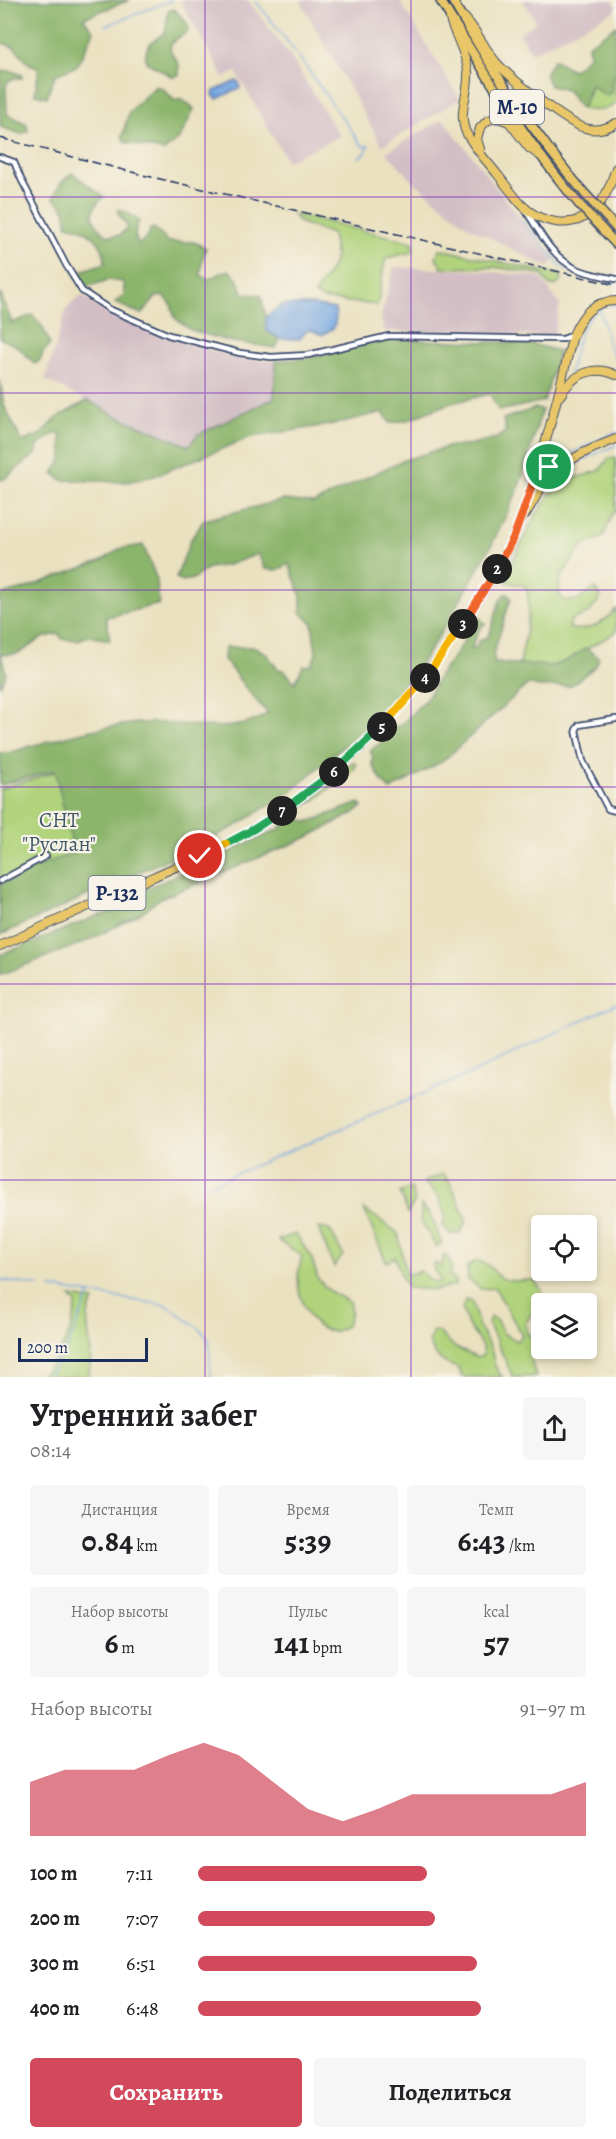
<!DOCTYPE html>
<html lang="ru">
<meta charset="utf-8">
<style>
:root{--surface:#fff;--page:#f6f6f6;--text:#202124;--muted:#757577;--accent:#d1495b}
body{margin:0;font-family:Alegreya,serif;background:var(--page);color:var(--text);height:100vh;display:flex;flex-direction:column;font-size:22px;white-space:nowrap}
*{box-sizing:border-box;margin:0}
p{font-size:20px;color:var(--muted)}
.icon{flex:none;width:33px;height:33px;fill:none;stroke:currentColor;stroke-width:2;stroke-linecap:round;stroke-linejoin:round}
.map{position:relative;height:1377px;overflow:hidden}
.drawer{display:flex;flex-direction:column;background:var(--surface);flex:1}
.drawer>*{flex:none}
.controls{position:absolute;left:531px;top:1215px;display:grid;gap:12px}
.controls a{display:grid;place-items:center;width:66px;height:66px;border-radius:6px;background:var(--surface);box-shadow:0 3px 9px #0003;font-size:30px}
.scale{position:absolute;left:18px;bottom:15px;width:130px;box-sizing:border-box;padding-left:6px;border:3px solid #1b2f5e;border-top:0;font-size:16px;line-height:21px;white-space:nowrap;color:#1b2f5e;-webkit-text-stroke:4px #f7f3e8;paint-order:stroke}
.pin{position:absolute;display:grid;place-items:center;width:51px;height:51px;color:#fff;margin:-26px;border:3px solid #fff;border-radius:50%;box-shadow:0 2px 6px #0007}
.km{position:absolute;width:30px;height:30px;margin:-15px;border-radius:50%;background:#222;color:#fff;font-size:16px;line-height:30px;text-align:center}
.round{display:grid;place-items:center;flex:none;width:63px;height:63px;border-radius:6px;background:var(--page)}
.headline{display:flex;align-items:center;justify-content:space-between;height:102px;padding:0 30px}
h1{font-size:33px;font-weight:600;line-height:45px}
.figures{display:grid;grid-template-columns:repeat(3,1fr);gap:9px;height:102px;padding:6px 30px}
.figures div{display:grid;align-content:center;border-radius:6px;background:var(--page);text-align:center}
.figures b{font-size:30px;font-weight:600}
.figures small{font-size:16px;font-weight:400}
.figures p{font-size:16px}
.chart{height:168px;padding:12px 30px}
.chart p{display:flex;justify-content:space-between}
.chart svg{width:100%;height:108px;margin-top:6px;fill:var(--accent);opacity:.7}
.primary-button{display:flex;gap:12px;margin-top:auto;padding:12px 30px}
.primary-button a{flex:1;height:69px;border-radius:6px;background:var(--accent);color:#fff;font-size:24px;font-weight:600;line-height:69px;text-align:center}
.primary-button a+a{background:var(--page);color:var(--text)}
ul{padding:0 30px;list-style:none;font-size:20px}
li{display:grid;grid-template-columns:96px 72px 1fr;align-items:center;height:45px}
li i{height:15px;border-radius:8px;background:var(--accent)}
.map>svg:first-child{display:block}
</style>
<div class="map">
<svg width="616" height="1377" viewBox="0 0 616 1377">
<rect width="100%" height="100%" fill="#f7f3e8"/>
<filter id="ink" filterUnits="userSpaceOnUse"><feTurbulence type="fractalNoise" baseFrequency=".0167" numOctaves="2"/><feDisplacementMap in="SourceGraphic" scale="12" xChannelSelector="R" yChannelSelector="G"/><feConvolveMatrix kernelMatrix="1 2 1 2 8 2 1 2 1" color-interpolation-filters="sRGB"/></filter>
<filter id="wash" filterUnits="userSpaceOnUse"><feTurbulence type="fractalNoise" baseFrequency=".008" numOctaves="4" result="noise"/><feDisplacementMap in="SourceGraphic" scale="24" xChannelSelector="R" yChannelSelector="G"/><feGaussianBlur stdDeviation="1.35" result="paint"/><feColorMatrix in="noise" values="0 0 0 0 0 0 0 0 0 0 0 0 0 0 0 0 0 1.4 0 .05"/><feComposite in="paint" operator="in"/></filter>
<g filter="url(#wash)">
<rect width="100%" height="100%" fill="#eae1c0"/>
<!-- industrial -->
<g fill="#d2bec4">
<path d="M180,0h68l42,56 50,80 -53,25 -51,-89 -12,6z"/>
<path d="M300,0h99l61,99 -78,47z"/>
<path d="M523,0h89l4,6v4l-84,43 -13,-19 17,-12z"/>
<path d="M443,119l111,142 -6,6 -79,-40 -56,-46 -27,-29z"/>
<path d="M394,267l89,4 57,6 20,28 -6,31 -170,-5 -3,-14z"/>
<path d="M82,295l24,17 42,17 77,25 37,7h14l-2,37 -77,37 -8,11 -75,-32 -69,-34 22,-72z"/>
</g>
<!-- green -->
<g fill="#b0d37c" stroke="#66816d" stroke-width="1.5">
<path d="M616,76v27c-10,9 -22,8 -34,6l7,-16 2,-9z"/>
<path d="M293,214l120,28v10l-27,6c-5,16 -4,31 -9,47l-55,-6 -7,-5c6,-12 21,-27 20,-40 0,-7 -2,-14 -3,-20l-33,-12z"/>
<path d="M440,249l121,26 1,5 -5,5 -7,1 -9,-12 -46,-7 -53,1 -6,-11z"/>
<path d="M616,457v55l-3,1 -10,24 -21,9 -22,32 -1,16 6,7 14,-1 16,-12 6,9 -12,16 -18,7 -2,8c19,5 35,-5 47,-19v23l-48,28 -15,6 -33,-1c3,-21 14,-62 5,-79l-18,-4v-9l27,-55 17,-25 11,-11 37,-11 10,-13z"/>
<path d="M150,742l42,92 -192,91v-136z"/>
<path d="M354,762l2,3 -2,4 -39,31 -12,5 -1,-3 3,-3 46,-36z"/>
<path d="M443,1174l8,10 16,37 -7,12 -9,2 -9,-10 4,-7 -8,-22 -14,-14z"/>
<path d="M411,1188l4,13 -7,12 -8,-20z"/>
<path d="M421,1205l10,11 11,27 -6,3 -15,-25z"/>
<path d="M364,1209l34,24 8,42 14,-4 15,12 6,-2 -8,-15 3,-3 6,4 1,-11h4l5,12 -3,7 7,5 -1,5 -19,5 -28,-2 -5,-8 -8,-23 -9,5z"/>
<path d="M318,1228l12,2 13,25 -9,12z"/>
<path d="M296,1234l16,25 6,20 10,11 21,12 2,9 -4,14c-3,2 -7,5 -12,6 -23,3 -37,-33 -37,-52 0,-8 2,-15 4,-23l-24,-16z"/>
<path d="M477,1261c15,3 13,8 23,16 9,6 24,3 34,3 22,26 3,21 -9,44l3,11 8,3 5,-2 1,12 15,1v4l-4,3 -5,1 -9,-12h-6l-3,11 6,21h-23l-25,-54 2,-6 7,4 7,13 13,7 5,-6 -27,-47 -14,1 -13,-10 -1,-13z"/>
<path d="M71,1297l23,4c-10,13 -6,27 -4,42 1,11 1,23 -2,34h-47c18,-22 33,-43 35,-73z"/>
<path d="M466,1299l6,3 7,25 12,22 4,17 7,11h-40l-4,-9c-16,-5 -24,-11 -29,-27l4,-10 5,1 18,16 22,10 5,-3v-8l-15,-22 -6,-17z"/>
</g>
<!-- forest -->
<g fill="#8cb56c" stroke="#547265" stroke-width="1.5">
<path d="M0,0h130l-47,18 11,13 -17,35 -22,9 -8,22 -12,-3 4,-26 -11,-5 -14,-16 -14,-5z"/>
<path d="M174,9l12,13 3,7c-4,7 -11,7 -16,13 -8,9 4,15 6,23 0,3 0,7 0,10l-6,2 -27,-15c-3,-16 7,-22 19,-29l3,-22z"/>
<path d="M616,26v50l-4,2 -1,14 -5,4 -15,-11 -9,24c-18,-15 -1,-17 -32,-23l-5,-12 9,-15 18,11 9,-6 8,-9 -1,-10z"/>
<path d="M1,71h11l10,4v3h-8l-6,3 -2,6 1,27 20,10 1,7 -7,3 -21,-7z"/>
<path d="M156,86l7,3 12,12 5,-2 9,5 5,5 -14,29 -16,13 -39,-9 -3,-5 7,-25z"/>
<path d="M72,173l32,24c-19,15 -11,26 4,39l12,-1 8,-8 -11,-15 2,-3 9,4 11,8c-4,9 -6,15 0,23l10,-9 1,-6 4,-1 14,14h26l12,6 -4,12 -1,16 8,3 19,-9 8,7 8,17 17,1 5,22v13l14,9 -4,9 -48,-7 -37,-11 -16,-12 -4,-14 -7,-8 -8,1 -14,17 -27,-11 9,-8v-13l-16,-2 -25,8 -8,-15 30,-10c0,-21 -17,-35 -38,-38 0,-14 -2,-18 -14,-27l8,-15z"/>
<path d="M0,293l12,30 20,-8c10,8 14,19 18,30l-7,7 -2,7 -6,5 -17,-17 -18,-9z"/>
<path d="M385,339l143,4 31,8 -15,50 -45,10 -9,-17 -39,9 -44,17 -17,3 -7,-11 -49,12 -83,13 -97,39 -27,6 -65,-2 -9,-7 9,-13 -1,-23 -3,-4 -8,3 -12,10 -2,8 -32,25 -4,1v-100l4,25 18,37 19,-8 17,-17 30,-17 24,14 77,32 8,-11 77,-37 2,-37 32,-3z"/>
<path d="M536,408l6,2 -23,77 -9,20 -19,39 -49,85 -45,69 -107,92 -54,34 -37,19 -199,90v-50l28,-15 46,-17 -19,-83 -55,15v-32h8c43,-13 85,-26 130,-30 42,-5 93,17 130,-10 -17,-16 -29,-35 -44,-53l1,-13h30l11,6 12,16 7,2 10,12 8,-17 9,-1 4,-12 -4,-30 -11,-10v-17l-12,-32 -12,6 -12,-1 -7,-15 -30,11 -20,3 -15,11 -12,2 -5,-3 15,-39 13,-19 79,-20 31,3 87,-42 50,-15h12l34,-8 9,-7 -3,-12z"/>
<path d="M143,545l14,35 1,19 2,5c-18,4 -35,10 -54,13l4,23 -22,-4 -10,4 -16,-1 -3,-5c-6,1 -13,2 -19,5 -15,9 -18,18 -39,15l5,20 -6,12v-91l21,-5 82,-30 16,-11z"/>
<path d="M505,594h3l3,4 -18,57 2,8 58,3 15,-6 18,-12 13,10 -3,8 -26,20 -31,1 -11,-3 -85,77 -53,29 -8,-9 -10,-17 1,-7 -3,-6 19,-15c1,-7 6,-10 12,-11l26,-27 12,-22 18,-24 21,-36 7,8 -5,4 -9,20 6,-1 2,-6 10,-5 11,-36z"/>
<path d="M359,803l3,4 -10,7 -46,24 -110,46 -35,14 -23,17 -51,26 -87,34v-20l100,-40c23,-5 26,-7 41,-24l138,-62 5,-5 15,-6 8,4 7,-2z"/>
</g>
<!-- water -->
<g fill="#75a6e0" stroke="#486a9f" stroke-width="1.5">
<path d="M236,81l3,1 1,6 -23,11 -4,-4 1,-4z"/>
<path d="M282,305h31l22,4 1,8 -2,11 -12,7 -11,-5 -5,1 -6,8h-20l-14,-9v-13z"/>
</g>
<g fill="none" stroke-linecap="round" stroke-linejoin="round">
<!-- stream -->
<g stroke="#75a6e0" stroke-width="1.5">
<path d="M255,0l39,50 68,96h7"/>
<path d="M105,26l67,-26"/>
<path d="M359,157l7,-4 1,-6"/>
<path d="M522,220l40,47 8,4 46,12"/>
<path d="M609,305h7"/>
<path d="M599,308l11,40 6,10"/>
<path d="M569,375c6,-23 10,-59 35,-69"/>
<path d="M561,458l55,-26"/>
<path d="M560,474l20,-13 36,-16"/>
<path d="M209,1185l265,-113 142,-68"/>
<path d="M0,1280l39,6"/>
<path d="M51,1288l115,17 34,24 9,11 2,37"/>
<path d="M48,1377l20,-31 21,-51"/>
</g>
</g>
</g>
<g filter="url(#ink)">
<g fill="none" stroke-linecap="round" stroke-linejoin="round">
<!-- street casing -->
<g stroke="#3a4a6d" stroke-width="8">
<g id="street">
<path d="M0,157l14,5 7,17 45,86 16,26 27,18 60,26 71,18 31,4 37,-2 81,-19 174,3 10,-4"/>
<path d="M526,211c13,20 26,46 49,57 12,6 27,8 41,11"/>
<path d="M616,719l-37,6 -3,5 7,31 25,48 8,2"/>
<path d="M0,881l46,-25"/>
</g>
</g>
<!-- primary casing -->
<g stroke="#3a4a6d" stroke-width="10">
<g id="primary">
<path d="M464,17c13,13 20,31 32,45 13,15 70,61 89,66 10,3 22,1 31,-5"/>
<path d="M450,19c5,17 16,34 18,52 2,20 -10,39 -3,59 7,16 22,31 33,45 7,9 15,20 23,29 20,20 52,27 74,5 11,-11 16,-26 21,-41"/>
<path d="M480,149l-3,-10 3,-11 8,-8 10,-2 11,4 20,26 10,7"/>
<path d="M560,396c12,-21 33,-32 56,-21"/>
<path d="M525,515c7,-10 12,-22 20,-32 18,-23 45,-34 71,-44"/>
<path d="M0,946c51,-23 102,-46 153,-69 31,-14 64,-27 94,-44 90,-51 158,-123 215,-209 21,-31 43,-63 56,-98 24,-62 39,-127 55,-191 9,-20 19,-34 43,-34"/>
</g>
</g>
<!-- highway casing -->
<g stroke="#3a4a6d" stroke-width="11">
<g id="highway">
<path d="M440,0c44,71 83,138 138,203"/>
<path d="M452,0c40,70 81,133 134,195"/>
<path d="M609,220l7,8"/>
<path d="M601,228l15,16"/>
</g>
</g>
<!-- street -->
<use href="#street" stroke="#fff" stroke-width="4.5"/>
<!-- primary -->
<use href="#primary" stroke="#e9c769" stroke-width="8"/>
<!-- highway -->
<use href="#highway" stroke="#e9c769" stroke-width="8"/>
<!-- rail -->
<path stroke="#1b2f5e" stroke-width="1.5" stroke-dasharray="9 4.5" stroke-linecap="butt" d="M0,138l143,37 473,110"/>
<!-- highway-bridge casing -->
<g stroke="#3a4a6d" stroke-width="11" stroke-linecap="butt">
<g id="highway-bridge">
<path d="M586,195l23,25"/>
<path d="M578,203l23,25"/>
</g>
</g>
<!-- highway-bridge -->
<use href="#highway-bridge" stroke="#e9c769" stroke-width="8"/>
</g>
</g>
<g fill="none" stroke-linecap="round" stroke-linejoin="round" filter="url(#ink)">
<!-- split-1 casing -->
<g stroke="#fff" stroke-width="12">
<path id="split-1" d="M524,509l17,-51 8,9"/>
</g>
<!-- split-2 casing -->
<g stroke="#fff" stroke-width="12">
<path id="split-2" d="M497,569l17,-33 10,-27"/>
</g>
<!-- split-3 casing -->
<g stroke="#fff" stroke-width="12">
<path id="split-3" d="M463,624l34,-55"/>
</g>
<!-- split-4 casing -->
<g stroke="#fff" stroke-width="12">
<path id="split-4" d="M425,678l38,-54"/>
</g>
<!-- split-5 casing -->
<g stroke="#fff" stroke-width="12">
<path id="split-5" d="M382,727l43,-49"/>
</g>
<!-- split-6 casing -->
<g stroke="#fff" stroke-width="12">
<path id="split-6" d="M334,772l48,-45"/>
</g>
<!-- split-7 casing -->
<g stroke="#fff" stroke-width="12">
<path id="split-7" d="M282,811l52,-39"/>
</g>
<!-- split-8 casing -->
<g stroke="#fff" stroke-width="12">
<path id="split-8" d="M226,844l28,-15 28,-18"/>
</g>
<!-- split-9 casing -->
<g stroke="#fff" stroke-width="12">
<path id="split-9" d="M200,856l26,-12"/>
</g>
<!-- split-1 -->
<use href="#split-1" stroke="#f0652b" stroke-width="8"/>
<!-- split-2 -->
<use href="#split-2" stroke="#f0652b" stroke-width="8"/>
<!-- split-3 -->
<use href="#split-3" stroke="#f0652b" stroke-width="8"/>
<!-- split-4 -->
<use href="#split-4" stroke="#f5b400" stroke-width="8"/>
<!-- split-5 -->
<use href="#split-5" stroke="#f5b400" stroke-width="8"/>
<!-- split-6 -->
<use href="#split-6" stroke="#22a559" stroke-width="8"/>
<!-- split-7 -->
<use href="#split-7" stroke="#22a559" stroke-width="8"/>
<!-- split-8 -->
<use href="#split-8" stroke="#22a559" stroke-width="8"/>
<!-- split-9 -->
<use href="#split-9" stroke="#f5b400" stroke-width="8"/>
</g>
<!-- grid -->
<path fill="none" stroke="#7b2cbf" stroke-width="1.5" stroke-opacity="0.55" d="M205,0v1377M411,0v1377M0,197h616M0,393h616M0,590h616M0,787h616M0,984h616M0,1180h616"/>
<g text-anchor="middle" stroke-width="4.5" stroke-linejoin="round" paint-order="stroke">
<!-- shield labels -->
<g fill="#f7f3e8" stroke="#5d6a87" stroke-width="1.5">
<rect x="490" y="90" width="54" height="34" rx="4.5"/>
<rect x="88.5" y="876" width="57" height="34" rx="4.5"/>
</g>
<g font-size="20" font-weight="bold" fill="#1b2f5e">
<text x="517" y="114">М-10</text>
<text x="117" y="900">Р-132</text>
</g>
<!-- park labels -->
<g font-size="21" fill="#405866" stroke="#f7f3e8">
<text x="59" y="827">СНТ<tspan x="59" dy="24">"Руслан"</tspan></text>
</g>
</g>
</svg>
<div class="controls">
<a><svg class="icon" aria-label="locate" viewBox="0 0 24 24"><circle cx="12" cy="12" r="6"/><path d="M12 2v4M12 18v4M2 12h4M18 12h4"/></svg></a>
<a><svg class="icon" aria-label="layers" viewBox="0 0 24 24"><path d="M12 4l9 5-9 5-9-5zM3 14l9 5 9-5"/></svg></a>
</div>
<div class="scale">200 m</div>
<div class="pin" style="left:549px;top:467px;background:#1e9e55"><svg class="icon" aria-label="arrive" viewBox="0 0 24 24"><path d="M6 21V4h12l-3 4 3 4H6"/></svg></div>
<div class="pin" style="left:200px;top:856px;background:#d93025"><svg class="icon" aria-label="check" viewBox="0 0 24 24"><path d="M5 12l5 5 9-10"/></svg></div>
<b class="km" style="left:497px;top:569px">2</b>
<b class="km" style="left:463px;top:624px">3</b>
<b class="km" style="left:425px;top:678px">4</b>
<b class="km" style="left:382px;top:727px">5</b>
<b class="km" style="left:334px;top:772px">6</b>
<b class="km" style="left:282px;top:811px">7</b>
</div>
<section class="drawer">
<div class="headline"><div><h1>Утренний забег</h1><p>08:14</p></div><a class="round"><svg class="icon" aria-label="share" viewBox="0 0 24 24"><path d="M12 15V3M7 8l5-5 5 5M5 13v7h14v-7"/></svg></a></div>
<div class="figures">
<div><p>Дистанция</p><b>0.84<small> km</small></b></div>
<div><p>Время</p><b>5:39</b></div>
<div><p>Темп</p><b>6:43<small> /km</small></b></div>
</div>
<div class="figures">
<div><p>Набор высоты</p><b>6<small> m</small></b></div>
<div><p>Пульс</p><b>141<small> bpm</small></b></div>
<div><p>kcal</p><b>57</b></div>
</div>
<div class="chart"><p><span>Набор высоты</span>91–97 m</p>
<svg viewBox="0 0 160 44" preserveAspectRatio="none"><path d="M0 44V22L10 17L20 17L30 17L40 11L50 6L60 11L70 22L80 33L90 38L100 33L110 27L120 27L130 27L140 27L150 27L160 22V44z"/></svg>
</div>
<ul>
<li><b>100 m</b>7:11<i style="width:59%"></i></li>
<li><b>200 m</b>7:07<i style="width:61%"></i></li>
<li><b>300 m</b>6:51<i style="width:72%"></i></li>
<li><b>400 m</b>6:48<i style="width:73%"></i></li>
</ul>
<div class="primary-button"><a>Сохранить</a><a>Поделиться</a></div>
</section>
